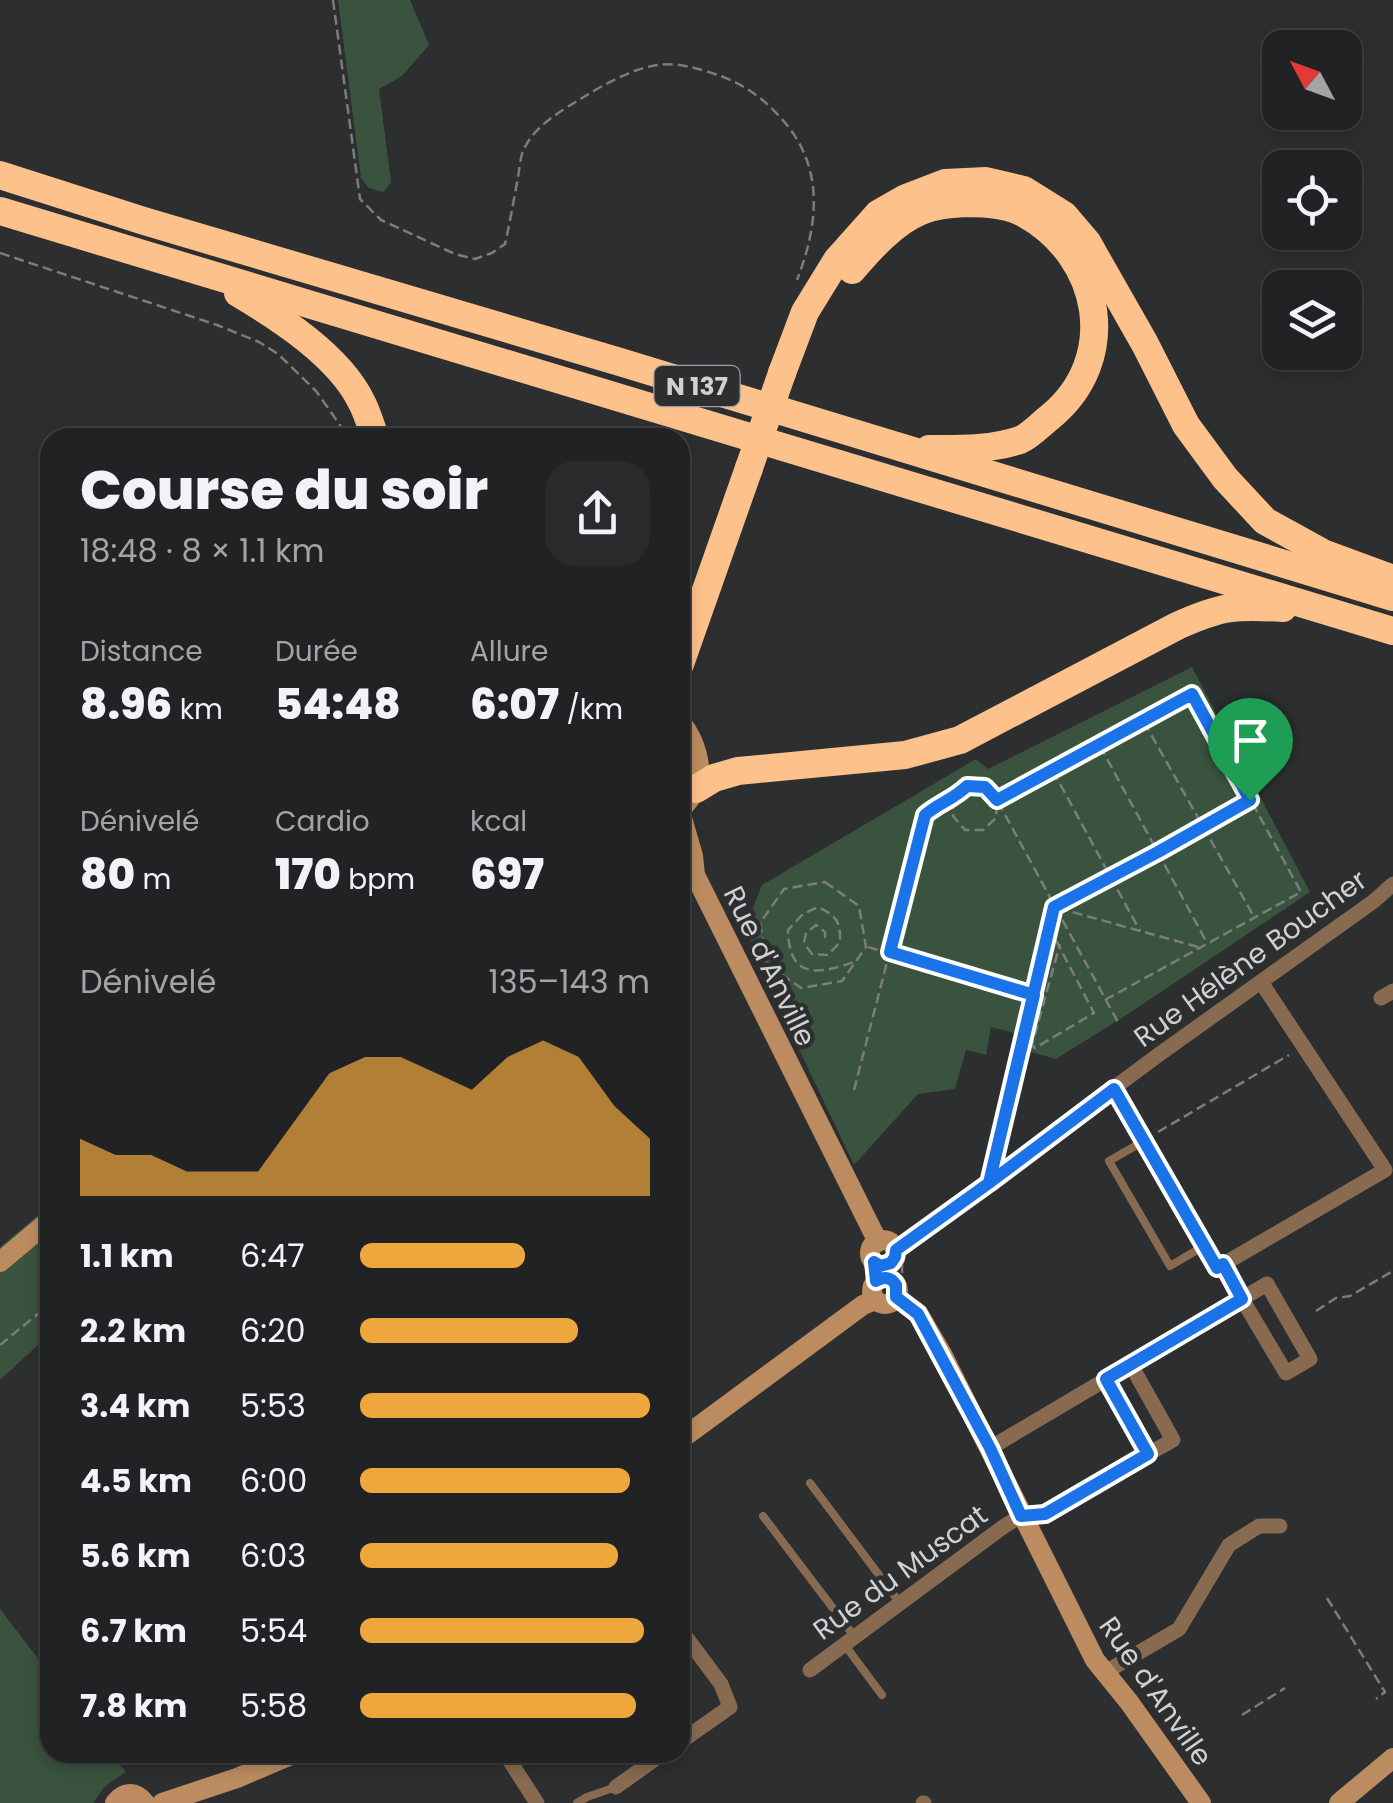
<!DOCTYPE html>
<html lang="fr">
<meta charset="utf-8">
<style>
:root{--surface:#212224;--page:#292a2c;--text:#f1f3f6;--muted:#a2a4a6;--line:#3e3f41;--accent:#eea73d}
body{margin:0;font-family:Poppins,sans-serif;background:var(--page);color:var(--text);height:100vh;display:flex;flex-direction:column;font-size:38px;white-space:nowrap}
*{box-sizing:border-box;margin:0}
p{font-size:32px;color:var(--muted)}
.icon{flex:none;width:55px;height:55px;fill:none;stroke:currentColor;stroke-width:2;stroke-linecap:round;stroke-linejoin:round}
.map{position:relative;flex:1;overflow:hidden}
.panel{position:absolute;left:40px;top:428px;width:650px;height:1335px;display:flex;flex-direction:column;background:var(--surface);border-radius:30px;box-shadow:0 5px 15px #0003,0 0 0 2px var(--line)}
.panel>*{flex:none}
.needle{width:65px;rotate:311deg}
.tools{position:absolute;left:1262px;top:30px;display:grid;gap:20px}
.tools a{display:grid;place-items:center;width:100px;height:100px;border-radius:20px;background:var(--surface);box-shadow:0 5px 15px #0003,0 0 0 2px var(--line);font-size:50px}
.pin{position:absolute;display:grid;place-items:center;width:85px;height:85px;color:#fff;margin:-102px -42px;border-radius:50% 50% 50% 0;rotate:-45deg;box-shadow:0 0 10px #0007}
.pin .icon{rotate:45deg}
.round{display:grid;place-items:center;flex:none;width:105px;height:105px;border-radius:30px;background:var(--page)}
.head{display:flex;align-items:center;justify-content:space-between;height:170px;padding:0 40px}
h1{font-size:55px;font-weight:800;line-height:75px}
.stats{display:grid;grid-template-columns:repeat(3,1fr);gap:15px;height:170px;padding:10px 40px}
.stats div{display:grid;align-content:center}
.stats b{font-size:42px;font-weight:800}
.stats small{font-size:28px;font-weight:400}
.stats p{font-size:28px}
.chart{height:280px;padding:20px 40px}
.chart p{display:flex;justify-content:space-between}
.chart svg{width:100%;height:180px;margin-top:10px;fill:var(--accent);opacity:.7}
ul{padding:0 40px;list-style:none;font-size:32px}
li{display:grid;grid-template-columns:160px 120px 1fr;align-items:center;height:75px}
li i{height:25px;border-radius:12px;background:var(--accent)}
.map>svg:first-child{display:block}
</style>
<div class="map">
<svg width="1393" height="1803" viewBox="0 0 1393 1803">
<rect width="100%" height="100%" fill="#2c2e30"/>
<!-- green -->
<g fill="#39533e">
<path d="M338,0h72l19,45 -27,31 -23,13 12,93 -8,10 -14,-4 -8,-10z"/>
<path d="M1192,667l118,225 -182,122 -72,45 -45,-13 3,-13 -23,-6 -5,28 -20,-5 -11,39 -37,5 -64,71 -68,-143 -41,-94 17,-43 214,-126 12,10z"/>
<path d="M50,1205v129l-50,46v-133z"/>
<path d="M0,1609l50,65v78l60,1 16,19 -21,14 -12,17h-93z"/>
</g>
<g fill="none" stroke-linecap="round" stroke-linejoin="round">
<!-- path -->
<g stroke="#7b7c7e" stroke-width="2.5" stroke-dasharray="10 5" stroke-linecap="butt">
<path d="M333,0l27,199 21,21 74,34 20,5 17,-6 13,-9c5,-22 9,-45 13,-67 2,-10 2,-22 7,-30 11,-22 36,-36 57,-49 21,-13 51,-30 76,-33 20,-3 42,4 60,10 25,9 44,22 62,42 45,48 39,106 17,163"/>
<path d="M0,253l217,72 42,17 19,12 38,37 31,44"/>
<path d="M1144,722l109,193"/>
<path d="M1100,746l106,195"/>
<path d="M1053,771l87,160"/>
<path d="M825,882l34,24 7,41 -24,34 -41,7 -34,-24 -7,-41 24,-34z"/>
<path d="M1049,927l45,86 -59,35 -3,-3 28,-101"/>
<path d="M825,938v-6l-9,-7 -10,8 -2,10 8,11 16,1 12,-13c1,-21 -4,-26 -22,-35l-15,7 -15,16c1,49 29,45 66,32"/>
<path d="M868,947l166,48"/>
<path d="M1198,947l-144,-40 104,-55 91,-52"/>
<path d="M1105,1000l196,-108 -109,-199 -195,107 122,224"/>
<path d="M1025,1037l28,-128"/>
<path d="M854,1090l71,-275c14,-12 29,-16 42,-29l18,1 12,13 -1,18 -13,12h-18l-12,-14 1,-17"/>
<path d="M1158,1132l131,-77"/>
<path d="M902,1263v17"/>
<path d="M1316,1311l20,-13 14,-2 43,-25"/>
<path d="M0,1345l50,-41"/>
<path d="M1042,1514l93,-53"/>
<path d="M1327,1598l58,94 -9,7"/>
<path d="M1242,1715l43,-27"/>
</g>
<!-- lane -->
<g stroke="#886a50" stroke-width="8">
<path d="M1144,1141l-35,20 61,105 34,-20"/>
<path d="M810,1483l90,120"/>
<path d="M763,1516l91,120"/>
<path d="M844,1644l38,51"/>
<path d="M577,1803l10,-6 29,-10"/>
</g>
<!-- street -->
<g stroke="#886a50" stroke-width="15">
<path d="M1381,998l12,-7"/>
<path d="M1114,1089l103,179 168,-98 -124,-188"/>
<path d="M989,1182l32,-127"/>
<path d="M895,1250l266,-197 213,-152 19,-17"/>
<path d="M1106,1379l42,75 25,-14 -42,-75"/>
<path d="M990,1448l277,-164 43,75 -24,14 -44,-74"/>
<path d="M680,1629l41,55 9,23 -50,35"/>
<path d="M810,1670l193,-143 18,-11"/>
<path d="M1104,1673l75,-44 50,-84 30,-19h21"/>
<path d="M504,1752l33,51"/>
<path d="M616,1787l49,-35"/>
<path d="M923,1803h1"/>
</g>
<!-- secondary -->
<g stroke="#bc8c60" stroke-width="20">
<path d="M680,721c15,19 25,46 15,70 -4,7 -10,14 -15,20"/>
<path d="M680,811l13,45 2,19"/>
<path d="M680,860l15,15 183,367"/>
<circle cx="883" cy="1253" r="13"/>
<path d="M0,1262l50,-42"/>
<circle cx="885" cy="1291" r="13"/>
<path d="M896,1297l22,16 24,41 153,306 34,42 72,101"/>
<path d="M680,1440l183,-135 12,-5"/>
<path d="M115,1803c9,-12 21,-12 30,0"/>
<path d="M162,1803l75,-25 61,-26"/>
<path d="M1339,1803l54,-45"/>
</g>
<!-- highway -->
<g stroke="#fdc18b" stroke-width="28">
<path d="M0,175l144,46 476,141 773,235"/>
<path d="M0,211l1393,420"/>
<path d="M852,270c19,-22 42,-48 69,-59 14,-6 30,-7 45,-8 19,0 42,1 59,11 77,43 96,145 25,203 -9,7 -20,19 -30,23 -29,10 -62,9 -91,9"/>
<path d="M238,293c42,25 101,63 123,108 6,11 10,24 14,37"/>
<path d="M782,373l23,-61 32,-52 41,-46 28,-16 39,-15 41,-2 38,9 40,25 23,27 58,102 41,81 39,53 40,43 58,32 70,26"/>
<path d="M680,664l69,-196"/>
<path d="M696,789l18,-11 24,-7 167,-16 55,-15 217,-114c44,-20 58,-21 106,-18"/>
</g>
<!-- highway-bridge -->
<path stroke="#fdc18b" stroke-width="28" d="M749,468l33,-95"/>
</g>
<g fill="none" stroke-linecap="round" stroke-linejoin="round">
<!-- route casing -->
<g stroke="#fff" stroke-width="20">
<path id="route" d="M1250,800l-92,52 -104,55 -65,276 -93,67 -1,7 -4,6 -11,3 -6,-4 2,19c8,-5 15,-4 20,4v12l22,17 72,134 31,68 24,-2 103,-60 -42,-75 136,-80 -19,-35 -6,4 -103,-179 -125,94 45,-188 -144,-43 35,-137c14,-12 29,-16 42,-29l18,1 12,13 195,-106 58,106"/>
</g>
<!-- route -->
<use href="#route" stroke="#1a73e8" stroke-width="12"/>
</g>
<g text-anchor="middle" stroke-width="9" stroke-linejoin="round" paint-order="stroke">
<!-- shield labels -->
<rect fill="#2c2e30" stroke="#9fa0a2" stroke-width="2.5" x="654.5" y="366" width="85" height="40" rx="8"/>
<g font-size="25" font-weight="bold" fill="#d0d1d3">
<text x="697" y="395">N 137</text>
</g>
<!-- street labels -->
<g font-size="28" fill="#d0d1d3" stroke="#2c2e30">
<text transform="translate(1250 958) rotate(-36)" y="10">Rue Hélène Boucher</text>
<text transform="translate(770 966) rotate(64)" y="10">Rue d'Anville</text>
<text transform="translate(900 1572) rotate(-36)" y="10">Rue du Muscat</text>
<text transform="translate(1156 1691) rotate(55)" y="10">Rue d'Anville</text>
</g>
</g>
</svg>
<div class="tools">
<a><svg class="needle" viewBox="-14 -14 28 28"><path d="M0-13l5 13h-10z" fill="#e53935"/><path d="M0 13l5-13h-10z" fill="#a2a4a6"/></svg></a>
<a><svg class="icon" aria-label="locate" viewBox="0 0 24 24"><circle cx="12" cy="12" r="6"/><path d="M12 2v4M12 18v4M2 12h4M18 12h4"/></svg></a>
<a><svg class="icon" aria-label="layers" viewBox="0 0 24 24"><path d="M12 4l9 5-9 5-9-5zM3 14l9 5 9-5"/></svg></a>
</div>
<div class="pin" style="left:1250px;top:800px;background:#1e9e55"><svg class="icon" aria-label="arrive" viewBox="0 0 24 24"><path d="M6 21V4h12l-3 4 3 4H6"/></svg></div>
<section class="panel">
<div class="head"><div><h1>Course du soir</h1><p>18:48 · 8 × 1.1 km</p></div><a class="round"><svg class="icon" aria-label="share" viewBox="0 0 24 24"><path d="M12 15V3M7 8l5-5 5 5M5 13v7h14v-7"/></svg></a></div>
<div class="stats">
<div><p>Distance</p><b>8.96<small> km</small></b></div>
<div><p>Durée</p><b>54:48</b></div>
<div><p>Allure</p><b>6:07<small> /km</small></b></div>
</div>
<div class="stats">
<div><p>Dénivelé</p><b>80<small> m</small></b></div>
<div><p>Cardio</p><b>170<small> bpm</small></b></div>
<div><p>kcal</p><b>697</b></div>
</div>
<div class="chart"><p><span>Dénivelé</span>135–143 m</p>
<svg viewBox="0 0 160 44" preserveAspectRatio="none"><path d="M0 44V30L10 34L20 34L30 38L40 38L50 38L60 26L70 14L80 10L90 10L100 14L110 18L120 10L130 6L140 10L150 22L160 30V44z"/></svg>
</div>
<ul>
<li><b>1.1 km</b>6:47<i style="width:57%"></i></li>
<li><b>2.2 km</b>6:20<i style="width:75%"></i></li>
<li><b>3.4 km</b>5:53<i style="width:100%"></i></li>
<li><b>4.5 km</b>6:00<i style="width:93%"></i></li>
<li><b>5.6 km</b>6:03<i style="width:89%"></i></li>
<li><b>6.7 km</b>5:54<i style="width:98%"></i></li>
<li><b>7.8 km</b>5:58<i style="width:95%"></i></li>
</ul>
</section>
</div>
